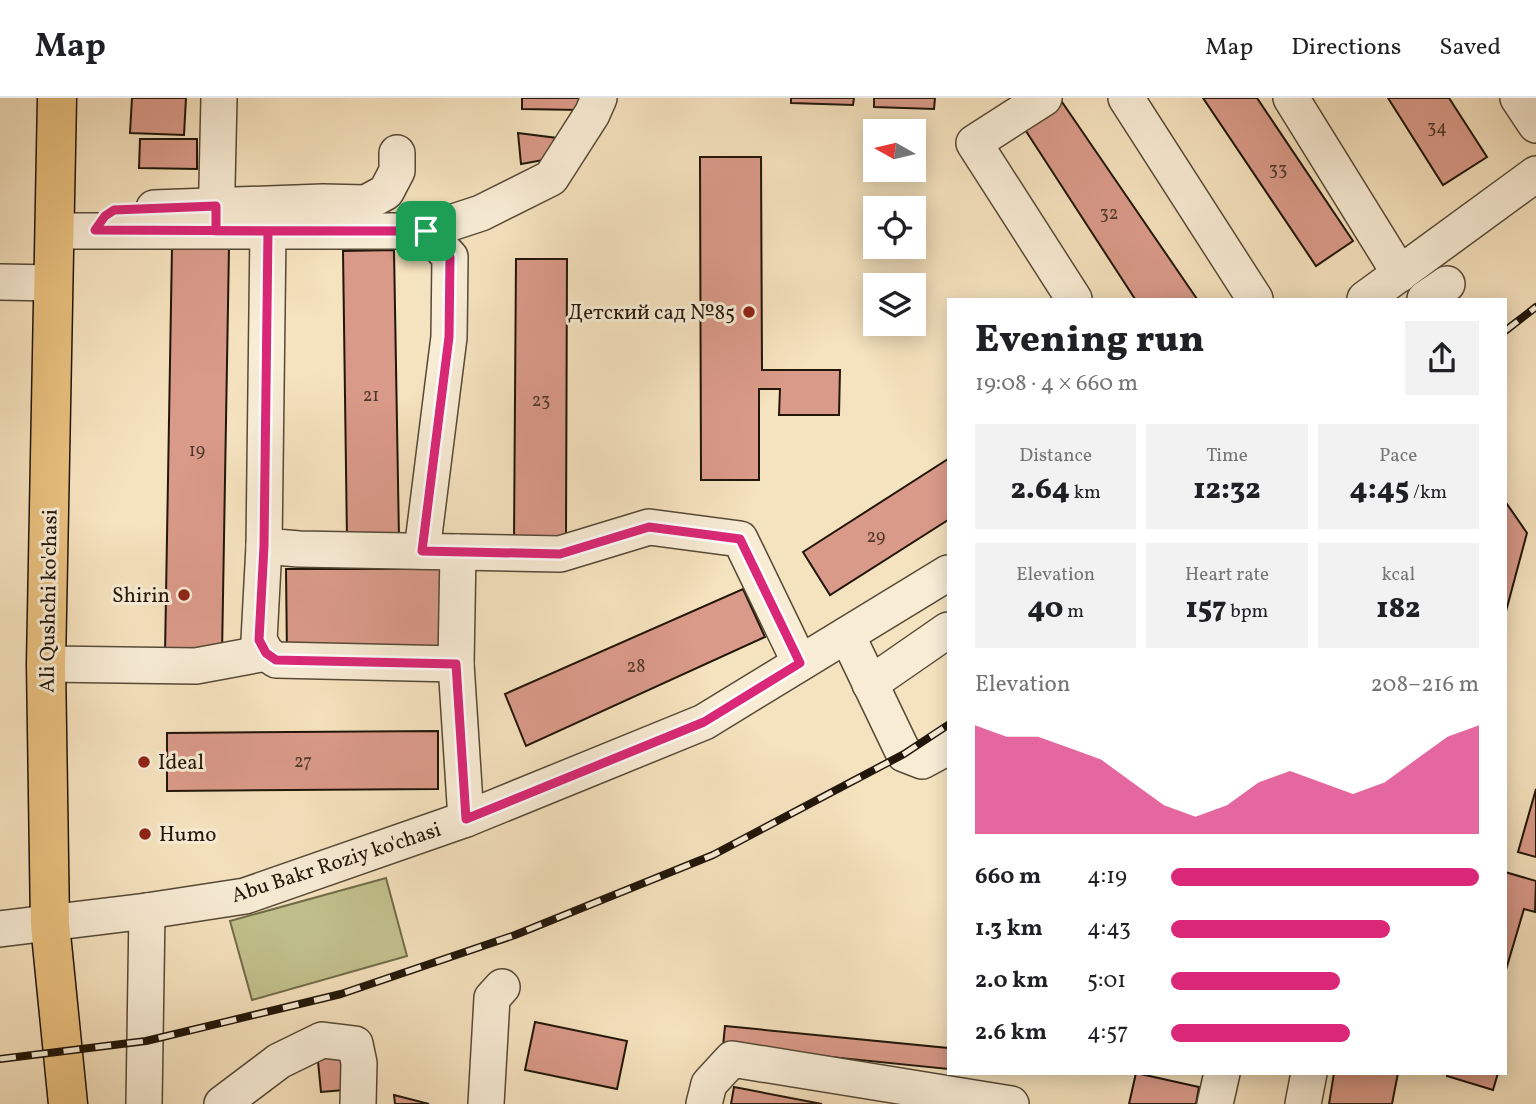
<!DOCTYPE html>
<meta charset="utf-8">
<style>
:root{--surface:#fff;--page:#f2f2f2;--text:#202124;--muted:#757577;--line:#e0e0e0;--accent:#db2777}
body{margin:0;font-family:Vollkorn,serif;background:var(--page);color:var(--text);height:100vh;display:flex;flex-direction:column;font-size:26px;white-space:nowrap}
*{box-sizing:border-box;margin:0}
p{font-size:23px;color:var(--muted)}
.icon{flex:none;width:38px;height:38px;fill:none;stroke:currentColor;stroke-width:2;stroke-linecap:round;stroke-linejoin:round}
.map{position:relative;flex:1;overflow:hidden}
.details{position:absolute;left:947px;top:200px;width:560px;height:777px;display:flex;flex-direction:column;background:var(--surface);border-radius:0px;box-shadow:0 4px 18px #0003}
.details>*{flex:none}
.needle{width:46px;rotate:278deg}
.tools{position:absolute;left:863px;top:21px;display:grid;gap:14px}
.tools a{display:grid;place-items:center;width:63px;height:63px;border-radius:0px;background:var(--surface);box-shadow:0 4px 18px #0003;font-size:35px}
.pin{position:absolute;display:grid;place-items:center;width:60px;height:60px;color:#fff;margin:-30px;border-radius:14px;box-shadow:0 4px 10px #0006}
.round{display:grid;place-items:center;flex:none;width:74px;height:74px;border-radius:0px;background:var(--page)}
.head{display:flex;align-items:center;justify-content:space-between;height:119px;padding:0 28px}
h1{font-size:38px;font-weight:800;line-height:52px}
.figures{display:grid;grid-template-columns:repeat(3,1fr);gap:10px;height:119px;padding:7px 28px}
.figures div{display:grid;align-content:center;border-radius:0px;background:var(--page);text-align:center}
.figures b{font-size:30px;font-weight:800}
.figures small{font-size:19px;font-weight:400}
.figures p{font-size:19px}
.chart{height:196px;padding:14px 28px}
.chart p{display:flex;justify-content:space-between}
.chart svg{width:100%;height:126px;margin-top:7px;fill:var(--accent);opacity:.7}
ul{padding:0 28px;list-style:none;font-size:23px}
li{display:grid;grid-template-columns:112px 84px 1fr;align-items:center;height:52px}
li i{height:18px;border-radius:9px;background:var(--accent)}
header{display:flex;align-items:center;gap:42px;box-sizing:border-box;height:98px;padding:0 35px;background:var(--surface);border-bottom:2px solid var(--line)}
header strong{font-size:33px}
nav{display:flex;gap:38px;margin-inline-start:auto;font-size:24px}
.map>svg:first-child{display:block}
</style>
<header>
<strong>Map</strong>
<nav><a>Map</a><a>Directions</a><a>Saved</a></nav>
</header>
<div class="map">
<svg width="1536" height="1006" viewBox="0 0 1536 1006">
<rect width="100%" height="100%" fill="#f5e2be"/>
<filter id="stains"><feTurbulence type="fractalNoise" baseFrequency=".00286" numOctaves="4"/><feColorMatrix values="0 0 0 0 .2 0 0 0 0 .09 0 0 0 0 .02 0 0 0 .5 -.17"/></filter>
<radialGradient id="worn" r=".72"><stop offset=".6" stop-color="#630" stop-opacity="0"/><stop offset="1" stop-color="#630" stop-opacity=".3"/></radialGradient>
<!-- green -->
<path fill="#c2c18d" stroke="#726c4b" stroke-width="2" d="M386,780l21,78 -155,44 -22,-79z"/>
<!-- building -->
<g fill="#da9a89" stroke="#211609" stroke-width="2">
<path d="M132,0h54l-2,37 -54,-2z"/>
<path d="M522,0h58v12l-58,-1z"/>
<path d="M791,0h63l-1,7 -62,-2z"/>
<path d="M874,0h61l-1,11 -60,-2z"/>
<path d="M1203,0h54l96,143 -37,25z"/>
<path d="M1388,0h61l38,59 -44,28z"/>
<path d="M1062,4l135,197h-62l-111,-171z"/>
<path d="M518,35l39,5 3,19 -39,7z"/>
<path d="M140,41h57v30l-58,-1z"/>
<path d="M700,59h61l1,213h78l-1,45h-60l1,-26h-21v91h-58z"/>
<path d="M172,148l57,1 -7,408 -57,-1z"/>
<path d="M394,152l5,289 -52,1 -4,-289z"/>
<path d="M516,161h51l-1,281h-52z"/>
<path d="M948,361v61l-118,75 -27,-43z"/>
<path d="M1507,406l20,29 -22,82v-109z"/>
<path d="M286,471h161l3,82 -163,6z"/>
<path d="M743,491l22,48 -239,109 -21,-52z"/>
<path d="M438,633v58l-271,2v-58z"/>
<path d="M1536,691v68l-18,-5z"/>
<path d="M1505,774l31,9 -1,31 -11,-3 -19,64z"/>
<path d="M535,924l92,19 -10,48 -92,-19z"/>
<path d="M725,928l223,22v21l-225,-23z"/>
<path d="M341,951l3,41 -23,2 -4,-41z"/>
<path d="M1136,975l63,14 -3,17h-67z"/>
<path d="M1334,975h64l-6,31h-63z"/>
<path d="M1447,975h51l-5,17 -46,-14z"/>
<path d="M734,989l88,17h-91z"/>
<path d="M394,997l35,9h-34z"/>
</g>
<g fill="none" stroke-linecap="round" stroke-linejoin="round">
<!-- minor casing -->
<g stroke="#564936" stroke-width="38">
<g id="minor">
<path d="M1044,0l-70,45 100,156"/>
<path d="M1126,0l129,201"/>
<path d="M1291,0l109,176"/>
<path d="M1518,0l18,27"/>
<path d="M154,110l169,-6 43,1 20,-11 11,-21v-18"/>
<path d="M216,130l3,-130"/>
<path d="M54,133h372l55,-18 70,-35 41,-64 7,-16"/>
<path d="M268,133l-4,315 35,3 261,5 89,-27 91,12 60,124"/>
<path d="M0,184l54,1"/>
<path d="M1365,201l171,-125"/>
<path d="M1425,201l22,-15"/>
<path d="M264,448l-5,94 7,13 10,7 180,4"/>
<path d="M422,453l27,-214 1,-80 -24,-26"/>
<path d="M458,454l-2,112 10,155"/>
<path d="M847,537l57,119 18,7 26,-14"/>
<path d="M46,566l150,2 70,-13"/>
<path d="M870,586l78,-54"/>
<path d="M0,831l147,-18 98,-15 221,-77 238,-97 244,-149"/>
<path d="M144,1006l3,-193"/>
<path d="M222,1006l57,-43 43,-21 33,4 4,19 -1,41"/>
<path d="M486,1006l6,-106 10,-11"/>
<path d="M704,1006l5,-20 23,-25 279,45"/>
<path d="M1215,1006l7,-31"/>
<path d="M1303,1006l6,-31"/>
</g>
</g>
<!-- major casing -->
<g stroke="#211609" stroke-width="41">
<path id="major" d="M57,0l-11,566 4,260 18,180"/>
</g>
<!-- minor -->
<use href="#minor" stroke="#f8ecd5" stroke-width="35"/>
<!-- major -->
<use href="#major" stroke="#eac17f" stroke-width="38"/>
<!-- rail casing -->
<g stroke="#211609" stroke-width="8">
<g id="rail">
<path d="M1505,233l31,-24"/>
<path d="M0,961l146,-18 195,-47 174,-59 198,-80 191,-101 44,-29"/>
</g>
</g>
<!-- rail -->
<use href="#rail" stroke="#f8ecd5" stroke-width="5" stroke-dasharray="16" stroke-linecap="butt"/>
</g>
<g fill="none" stroke-linecap="round" stroke-linejoin="round">
<!-- route casing -->
<g stroke="#fff" stroke-width="14">
<path id="route" d="M426,133c-110,0 -221,0 -331,-1l10,-14 9,-6 102,-4v25h52l-4,315 -5,94 7,13 10,7 180,4 10,155 238,-97 96,-59 -60,-124 -91,-12 -89,27 -138,-3 27,-214 1,-80 -24,-26"/>
</g>
<!-- route -->
<use href="#route" stroke="#db2777" stroke-width="9"/>
</g>
<!-- markers -->
<g fill="#8f2418" stroke="#f8ecd5" stroke-width="2.5">
<circle cx="749" cy="214" r="7"/>
<circle cx="184" cy="497" r="7"/>
<circle cx="144" cy="664" r="7"/>
<circle cx="145" cy="736" r="7"/>
</g>
<g text-anchor="middle" stroke-width="6" stroke-linejoin="round" paint-order="stroke">
<!-- number labels -->
<g font-size="18" fill="#4f3729">
<text x="1437" y="35">34</text>
<text x="1278" y="77">33</text>
<text x="1109" y="121">32</text>
<text x="371" y="303">21</text>
<text x="541" y="308">23</text>
<text x="197" y="358">19</text>
<text x="876" y="444">29</text>
<text x="636" y="574">28</text>
<text x="303" y="669">27</text>
</g>
<!-- poi labels -->
<g font-size="21" fill="#211609" stroke="#f8ecd5" text-anchor="end">
<text x="735" y="221">Детский сад №85</text>
<text x="170" y="504">Shirin</text>
<text x="158" y="671" text-anchor="start">Ideal</text>
<text x="159" y="743" text-anchor="start">Humo</text>
</g>
<!-- street labels -->
<g font-size="21" fill="#211609" stroke="#f8ecd5">
<text transform="translate(48 503) rotate(-89)" y="7">Ali Qushchi ko'chasi</text>
<text transform="translate(336 764) rotate(-18)" y="7">Abu Bakr Roziy ko'chasi</text>
</g>
</g>
<rect width="100%" height="100%" filter="url(#stains)"/>
<rect width="100%" height="100%" fill="url(#worn)"/>
</svg>
<div class="tools">
<a><svg class="needle" viewBox="-14 -14 28 28"><path d="M0-13l5 13h-10z" fill="#e53935"/><path d="M0 13l5-13h-10z" fill="#757577"/></svg></a>
<a><svg class="icon" aria-label="locate" viewBox="0 0 24 24"><circle cx="12" cy="12" r="6"/><path d="M12 2v4M12 18v4M2 12h4M18 12h4"/></svg></a>
<a><svg class="icon" aria-label="layers" viewBox="0 0 24 24"><path d="M12 4l9 5-9 5-9-5zM3 14l9 5 9-5"/></svg></a>
</div>
<div class="pin" style="left:426px;top:133px;background:#1e9e55"><svg class="icon" aria-label="arrive" viewBox="0 0 24 24"><path d="M6 21V4h12l-3 4 3 4H6"/></svg></div>
<section class="details">
<div class="head"><div><h1>Evening run</h1><p>19:08 · 4 × 660 m</p></div><a class="round"><svg class="icon" aria-label="share" viewBox="0 0 24 24"><path d="M12 15V3M7 8l5-5 5 5M5 13v7h14v-7"/></svg></a></div>
<div class="figures">
<div><p>Distance</p><b>2.64<small> km</small></b></div>
<div><p>Time</p><b>12:32</b></div>
<div><p>Pace</p><b>4:45<small> /km</small></b></div>
</div>
<div class="figures">
<div><p>Elevation</p><b>40<small> m</small></b></div>
<div><p>Heart rate</p><b>157<small> bpm</small></b></div>
<div><p>kcal</p><b>182</b></div>
</div>
<div class="chart"><p><span>Elevation</span>208–216 m</p>
<svg viewBox="0 0 160 44" preserveAspectRatio="none"><path d="M0 44V6L10 10L20 10L30 14L40 18L50 26L60 34L70 38L80 34L90 26L100 22L110 26L120 30L130 26L140 18L150 10L160 6V44z"/></svg>
</div>
<ul>
<li><b>660 m</b>4:19<i style="width:100%"></i></li>
<li><b>1.3 km</b>4:43<i style="width:71%"></i></li>
<li><b>2.0 km</b>5:01<i style="width:55%"></i></li>
<li><b>2.6 km</b>4:57<i style="width:58%"></i></li>
</ul>
</section>
</div>
